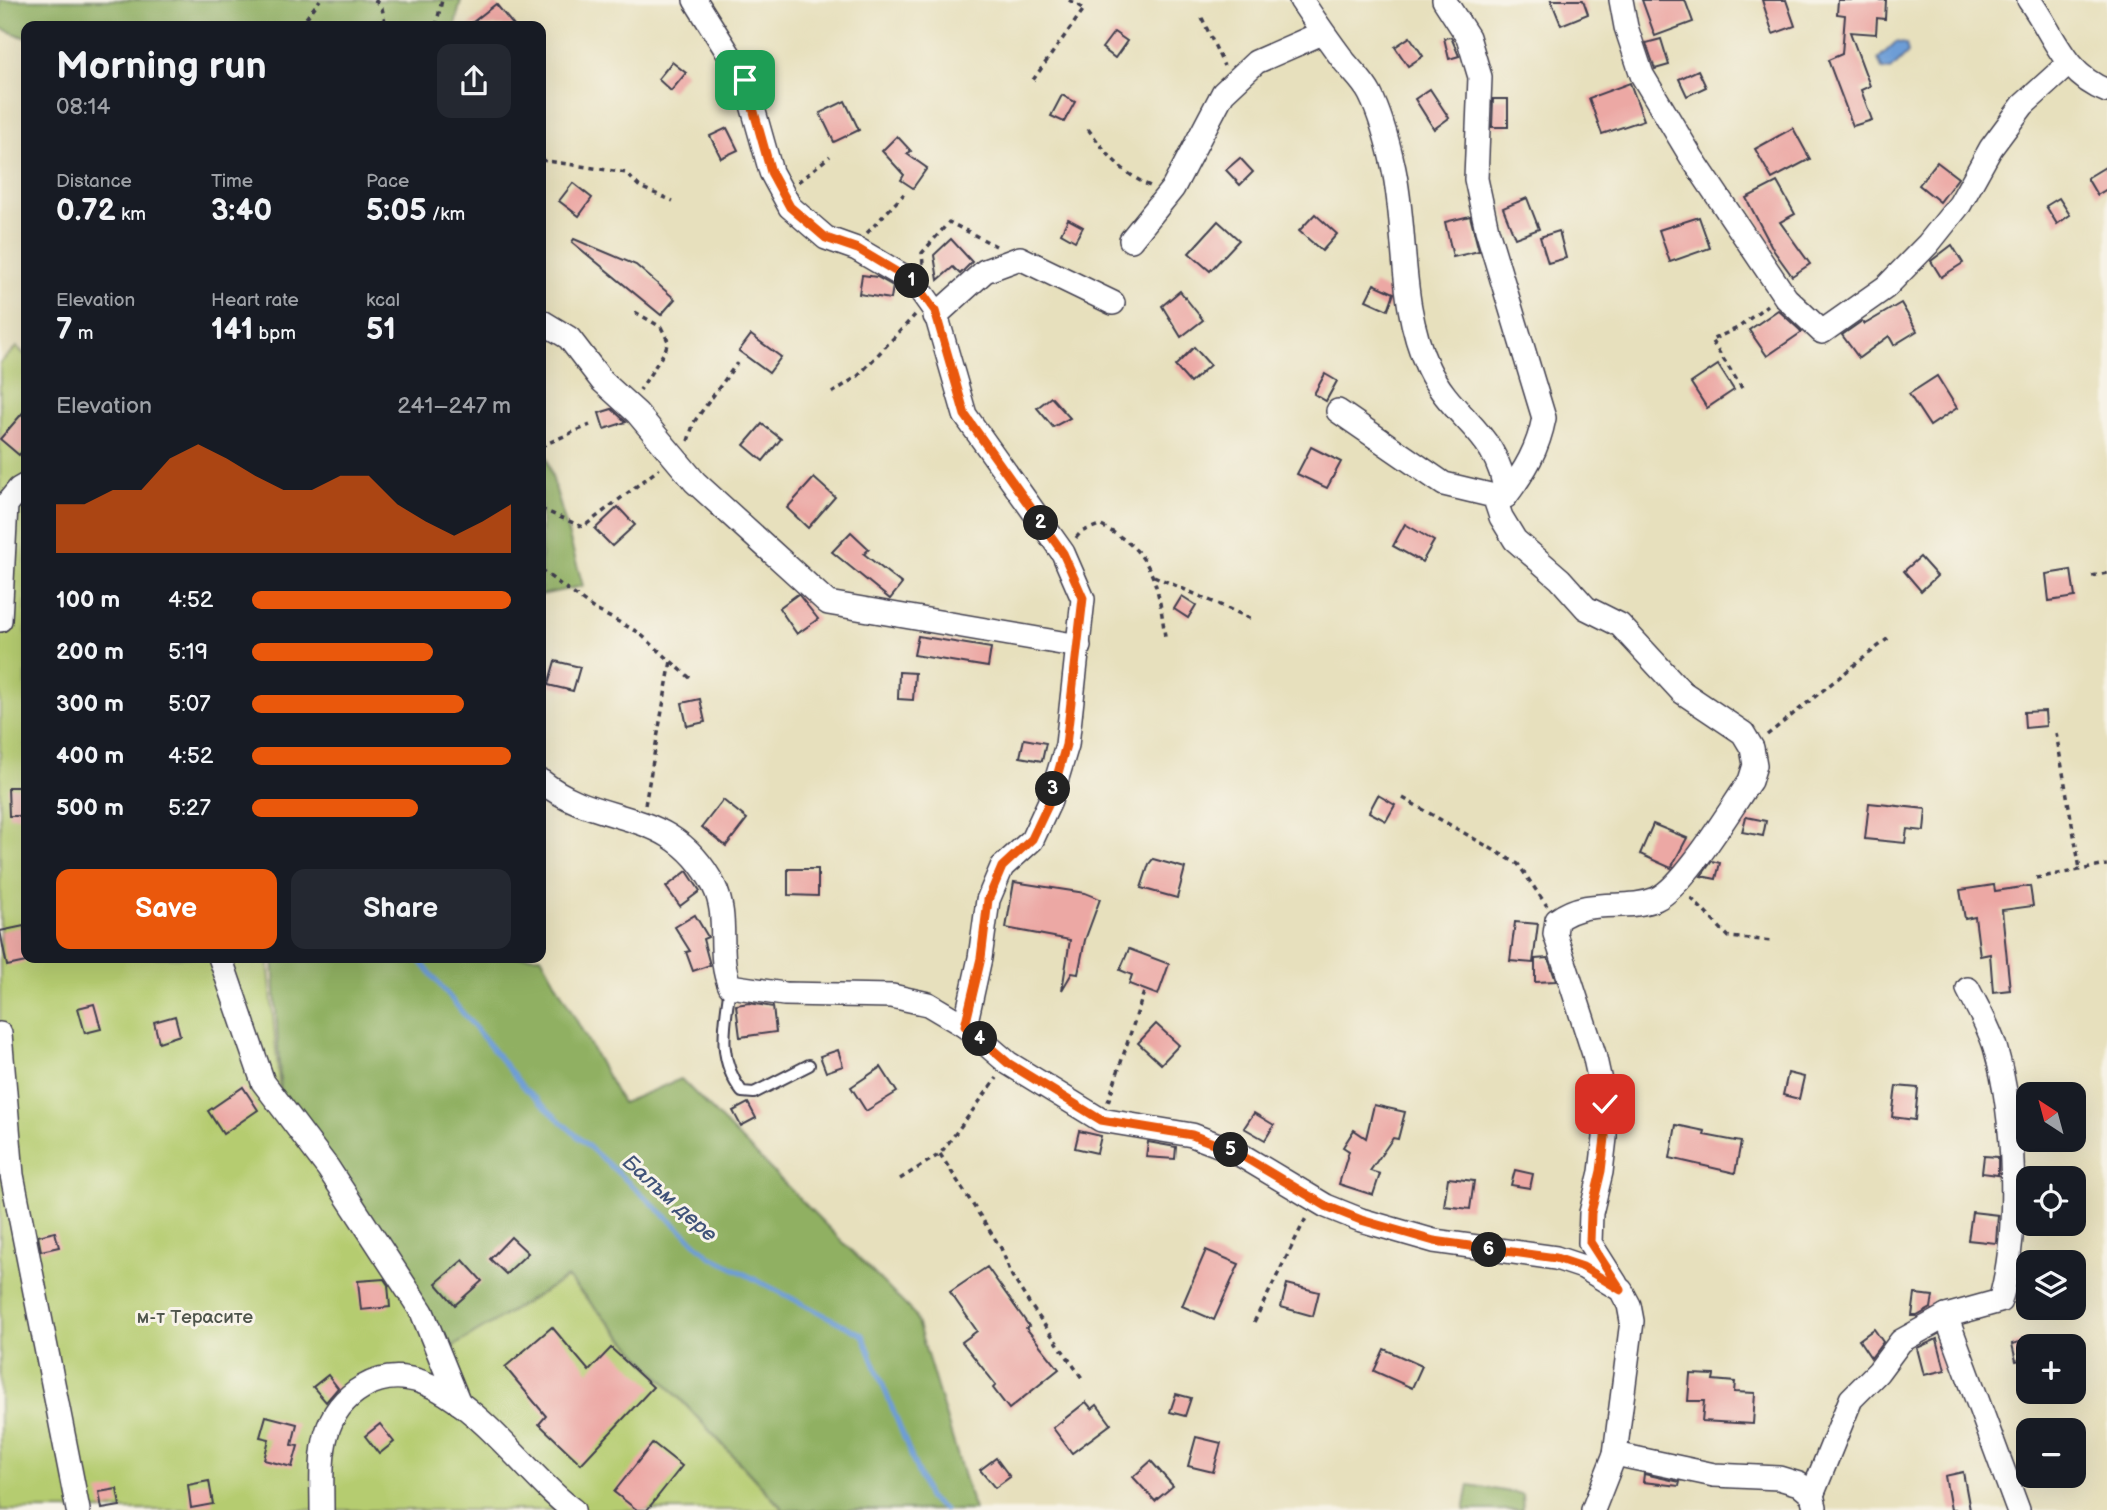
<!DOCTYPE html>
<meta charset="utf-8">
<style>
:root{--surface:#171b24;--page:#242831;--text:#f1f3f6;--muted:#9ea1a6;--accent:#ea580c}
body{margin:0;font-family:"Balsamiq Sans",sans-serif;background:var(--page);color:var(--text);height:100vh;display:flex;flex-direction:column;font-size:26px;white-space:nowrap}
*{box-sizing:border-box;margin:0}
p{font-size:23px;color:var(--muted)}
.icon{flex:none;width:38px;height:38px;fill:none;stroke:currentColor;stroke-width:2;stroke-linecap:round;stroke-linejoin:round}
.map{position:relative;flex:1;overflow:hidden}
.panel{position:absolute;left:21px;top:21px;width:525px;height:942px;display:flex;flex-direction:column;background:var(--surface);border-radius:14px;box-shadow:0 7px 28px #0002}
.panel>*{flex:none}
.needle{width:46px;rotate:324deg}
.buttons{position:absolute;left:2016px;top:1082px;display:grid;gap:14px}
.buttons a{display:grid;place-items:center;width:70px;height:70px;border-radius:14px;background:var(--surface);box-shadow:0 7px 28px #0002;font-size:35px}
.pin{position:absolute;display:grid;place-items:center;width:60px;height:60px;color:#fff;margin:-30px;border-radius:14px;box-shadow:0 4px 10px #0006}
.km{position:absolute;width:35px;height:35px;margin:-18px;border-radius:50%;background:#222;color:#fff;font-size:19px;line-height:35px;text-align:center}
.round{display:grid;place-items:center;flex:none;width:74px;height:74px;border-radius:14px;background:var(--page)}
.summary{display:flex;align-items:center;justify-content:space-between;height:119px;padding:0 35px}
h1{font-size:38px;font-weight:600;line-height:52px}
.metrics{display:grid;grid-template-columns:repeat(3,1fr);gap:10px;height:119px;padding:7px 35px}
.metrics div{display:grid;align-content:center}
.metrics b{font-size:30px;font-weight:600}
.metrics small{font-size:19px;font-weight:400}
.metrics p{font-size:19px}
.chart{height:196px;padding:14px 35px}
.chart p{display:flex;justify-content:space-between}
.chart svg{width:100%;height:126px;margin-top:7px;fill:var(--accent);opacity:.7}
.primary-button{display:flex;gap:14px;margin-top:auto;padding:14px 35px}
.primary-button a{flex:1;height:80px;border-radius:14px;background:var(--accent);color:#fff;font-size:28px;font-weight:600;line-height:80px;text-align:center}
.primary-button a+a{background:var(--page);color:var(--text)}
ul{padding:0 35px;list-style:none;font-size:23px}
li{display:grid;grid-template-columns:112px 84px 1fr;align-items:center;height:52px}
li i{height:18px;border-radius:9px;background:var(--accent)}
.map>svg:first-child{display:block}
</style>
<div class="map">
<svg width="2107" height="1510" viewBox="0 0 2107 1510">
<rect width="100%" height="100%" fill="#f7f3e8"/>
<filter id="ink" filterUnits="userSpaceOnUse"><feTurbulence type="fractalNoise" baseFrequency=".0143" numOctaves="2"/><feDisplacementMap in="SourceGraphic" scale="14" xChannelSelector="R" yChannelSelector="G"/><feConvolveMatrix kernelMatrix="1 2 1 2 8 2 1 2 1" color-interpolation-filters="sRGB"/></filter>
<filter id="wash" filterUnits="userSpaceOnUse"><feTurbulence type="fractalNoise" baseFrequency=".00686" numOctaves="4" result="noise"/><feDisplacementMap in="SourceGraphic" scale="28" xChannelSelector="R" yChannelSelector="G"/><feGaussianBlur stdDeviation="1.57" result="paint"/><feColorMatrix in="noise" values="0 0 0 0 0 0 0 0 0 0 0 0 0 0 0 0 0 1.4 0 .05"/><feComposite in="paint" operator="in"/></filter>
<g filter="url(#wash)">
<rect width="100%" height="100%" fill="#e7e0bd"/>
<!-- green -->
<path fill="#b5cc70" stroke="#6c7756" stroke-width="2" d="M17,347l9,9v601h242l12,140 171,251 116,-70 216,232h-783v-1147z"/>
<!-- forest -->
<g fill="#90b062" stroke="#59694e" stroke-width="2">
<path d="M0,0h461l-6,26h-429v12l-26,-10z"/>
<path d="M541,437l42,149 -42,9z"/>
<path d="M541,956l81,147 59,-24 234,236 59,195h-190l-217,-233 -115,70 -171,-251 -8,-139z"/>
<path d="M1469,1485l53,9 1,16h-59z"/>
</g>
<!-- water -->
<path fill="#6d9dd6" stroke="#486088" stroke-width="2" d="M1896,42l10,2 2,9 -17,17 -9,-1 -4,-10z"/>
<g fill="none" stroke-linecap="round" stroke-linejoin="round">
<!-- stream -->
<path stroke="#6d9dd6" stroke-width="5" d="M417,957l108,132 185,167 153,79 65,163 16,12"/>
</g>
<g id="blocks">
<!-- building -->
<g fill="#eca8a4">
<path d="M1551,0h32l5,14 -27,11z"/>
<path d="M1642,0h43l8,22 -38,14z"/>
<path d="M1762,0h24l9,26 -22,8z"/>
<path d="M1838,0h48l-1,19 -8,-1 -1,16 -26,-2 20,54 -9,4 11,30 -19,6 -25,-66 14,-6 3,-39 -8,-1z"/>
<path d="M496,4l18,22h-46z"/>
<path d="M1114,32l13,9 -12,17 -13,-10z"/>
<path d="M1410,37l13,19 -15,10 -13,-19z"/>
<path d="M1451,37l8,19 -10,3 -5,-21z"/>
<path d="M1661,39l8,26 -14,4 -9,-26z"/>
<path d="M672,62l14,11 -15,18 -13,-12z"/>
<path d="M1698,70l8,17 -19,9 -8,-17z"/>
<path d="M1630,83l14,37 -42,14 -13,-36z"/>
<path d="M1430,89l19,29 -15,11 -19,-30z"/>
<path d="M1062,95l13,7 -11,20 -13,-6z"/>
<path d="M1493,99h15v28h-16z"/>
<path d="M845,101l14,29 -25,12 -14,-29z"/>
<path d="M727,128l11,22 -17,8 -11,-22z"/>
<path d="M1793,128l17,31 -38,20 -17,-30z"/>
<path d="M897,136l14,15 -4,3 20,14 -14,20 -12,-8 3,-5 -22,-24z"/>
<path d="M1240,158l13,14 -13,13 -14,-15z"/>
<path d="M1937,162l21,16 -18,24 -21,-17z"/>
<path d="M2107,166v23l-10,6 -10,-17z"/>
<path d="M1777,182l18,32 -15,8 30,42 -18,12 -18,-25 -28,-53z"/>
<path d="M573,183l19,15 -13,18 -20,-15z"/>
<path d="M1527,198l12,31 -24,9 -12,-30z"/>
<path d="M2059,198l11,17 -13,9 -11,-18z"/>
<path d="M1315,214l22,20 -15,17 -23,-20z"/>
<path d="M1470,216l9,35 -26,6 -8,-35z"/>
<path d="M1699,217l11,31 -40,14 -11,-32z"/>
<path d="M1068,219l15,8 -8,14 -14,-8z"/>
<path d="M1218,221l21,19 -29,31 -21,-18z"/>
<path d="M1559,231l7,27 -18,5 -8,-26z"/>
<path d="M574,239l62,26 39,34 -14,16 -89,-73z"/>
<path d="M951,239l21,23 -12,12 -7,-7 -15,13 -4,-25z"/>
<path d="M1952,245l11,18 -22,14 -10,-16z"/>
<path d="M862,275l15,2 16,9 -2,13 -32,-5z"/>
<path d="M1374,284l20,9 -6,17 -22,-10z"/>
<path d="M1180,291l23,29 -22,17 -19,-31z"/>
<path d="M1901,303l16,28 -23,14 -5,-9 -30,22 -17,-23 20,-14 3,3z"/>
<path d="M1778,310l24,22 -35,24 -18,-26z"/>
<path d="M751,335l30,22 -12,16 -30,-22z"/>
<path d="M1194,347l16,18 -20,18 -15,-17z"/>
<path d="M1718,365l16,25 -27,18 -16,-25z"/>
<path d="M1325,374l12,7 -11,20 -12,-7z"/>
<path d="M1937,376l20,32 -27,18 -21,-32z"/>
<path d="M1051,397l19,21 -17,9 -16,-19z"/>
<path d="M26,409v37l-7,9 -19,-16z"/>
<path d="M612,409l14,13 -22,7 -5,-16z"/>
<path d="M762,424l19,15 -18,22 -19,-16z"/>
<path d="M1311,447l30,15 -14,26 -30,-14z"/>
<path d="M814,478l21,19 -27,31 -21,-20z"/>
<path d="M618,507l17,18 -23,21 -17,-17z"/>
<path d="M1405,524l29,17 -12,21 -29,-16z"/>
<path d="M851,532l18,17 -5,5 38,30 -12,15 -58,-47z"/>
<path d="M1920,557l17,19 -16,15 -17,-20z"/>
<path d="M2071,570l4,27 -26,4 -3,-27z"/>
<path d="M798,594l20,25 -21,15 -18,-26z"/>
<path d="M1182,596l14,9 -8,13 -14,-9z"/>
<path d="M918,636l73,12 -3,19 -74,-12z"/>
<path d="M555,661l25,6 -7,24 -25,-6z"/>
<path d="M899,672l16,1 -2,27 -15,-1z"/>
<path d="M700,699l5,23 -18,4 -5,-23z"/>
<path d="M2045,711l1,15 -21,2 -1,-16z"/>
<path d="M1024,739l22,4 -4,18 -22,-4z"/>
<path d="M8,787h18v29h-17z"/>
<path d="M1378,795l17,10 -9,16 -17,-9z"/>
<path d="M723,800l24,19 -21,27 -24,-19z"/>
<path d="M1869,803l57,6 -2,22 -17,-2 -2,14 -40,-4z"/>
<path d="M1746,817l20,4 -3,15 -21,-4z"/>
<path d="M1653,824l34,14 -16,30 -31,-14z"/>
<path d="M1153,859l32,9 -8,30 -36,-10 8,-24z"/>
<path d="M1712,861l8,2 -4,16 -15,-3z"/>
<path d="M788,869h30v27l-30,-1z"/>
<path d="M687,871l13,20 -20,15 -14,-19z"/>
<path d="M1014,882l71,11 15,6 -15,41 -7,34 -6,-1 -10,17 8,-50 -64,-12z"/>
<path d="M1994,885l1,6 35,-5 3,20 -31,4 8,80 -17,2 -3,-38 -10,2 -5,-39 -10,2 -5,-29z"/>
<path d="M695,915l13,22 -5,2 7,26 -17,6 -7,-19 4,-1 -15,-24z"/>
<path d="M1515,922l23,2 -5,39 -23,-2z"/>
<path d="M24,926l2,36 -19,4 -7,-35z"/>
<path d="M1129,949l40,15 -11,31 -29,-11 3,-9 -12,-5z"/>
<path d="M1548,958l8,23 -21,1v-23z"/>
<path d="M749,1003l24,4 3,25 -36,5 -4,-32z"/>
<path d="M94,1004l7,25 -16,4 -7,-25z"/>
<path d="M175,1016l5,19 -21,7 -5,-20z"/>
<path d="M1156,1024l23,21 -18,19 -23,-21z"/>
<path d="M838,1050l5,16 -17,6 -6,-16z"/>
<path d="M881,1067l16,25 -31,19 -15,-24z"/>
<path d="M1788,1073l16,4 -5,22 -16,-4z"/>
<path d="M1896,1086l22,2 -3,32 -23,-3z"/>
<path d="M243,1087l15,23 -35,24 -15,-23z"/>
<path d="M748,1103l8,15 -15,8 -8,-15z"/>
<path d="M1374,1105l31,7 -7,27 -5,-1 -23,33 10,3 -7,21 -34,-11 10,-33 -6,-4 11,-17 12,8z"/>
<path d="M1254,1113l20,12 -9,15 -21,-12z"/>
<path d="M1676,1125l29,6 -1,4 37,7 -6,31 -65,-15z"/>
<path d="M1079,1131l22,5 -4,17 -22,-5z"/>
<path d="M1148,1142l28,5 -1,12 -29,-2z"/>
<path d="M1984,1156l14,1v18l-16,-2z"/>
<path d="M1515,1170l18,4 -3,14 -19,-3z"/>
<path d="M1448,1178l26,3 -4,28 -26,-3z"/>
<path d="M1972,1212l26,3 -2,28 -28,-3z"/>
<path d="M55,1232l4,15 -18,4 -3,-15z"/>
<path d="M511,1237l17,16 -22,21 -16,-15z"/>
<path d="M1206,1250l33,14 -25,56 -32,-14z"/>
<path d="M463,1260l19,21 -27,24 -19,-22z"/>
<path d="M987,1267l42,59 -3,2 33,41 -50,40 -16,-21 3,-3 -34,-43 15,-11 -27,-39z"/>
<path d="M384,1279l4,6 2,22 -29,3 -3,-29z"/>
<path d="M1287,1284l32,8 -6,24 -32,-9z"/>
<path d="M1915,1294l18,2 -2,12 -14,8h-5z"/>
<path d="M552,1327l37,44 22,-23 42,39 -72,77 -42,-40 7,-8 -41,-49z"/>
<path d="M1874,1329l9,13 -12,16 -12,-18z"/>
<path d="M1937,1339l8,31 -21,5 -7,-27z"/>
<path d="M2028,1340v18l-12,3 -4,-17z"/>
<path d="M1384,1349l38,17 -10,22 -38,-17z"/>
<path d="M1690,1374l24,1 -1,5 22,2 -1,10 21,1 -2,31 -51,-3 2,-20h-16z"/>
<path d="M328,1375l10,13 -12,14 -13,-15z"/>
<path d="M1176,1394l15,4 -6,18 -15,-4z"/>
<path d="M1086,1402l6,7 5,-4 14,19 -39,29 -19,-25z"/>
<path d="M266,1416l31,8 -5,21 6,1 -6,21 -28,-7 5,-21 -9,-2z"/>
<path d="M380,1424l14,18 -15,12 -14,-18z"/>
<path d="M1196,1437l25,6 -8,29 -25,-6z"/>
<path d="M653,1443l29,23 -35,44h-10l-23,-18z"/>
<path d="M996,1458l14,19 -15,11 -15,-18z"/>
<path d="M1151,1461l22,25 -18,15 -22,-24z"/>
<path d="M1963,1472l7,38h-19l-6,-34z"/>
<path d="M1644,1474l36,8 -1,4 -36,-4z"/>
<path d="M209,1481l4,23 -22,4 -3,-23z"/>
<path d="M117,1489l3,17 -18,3 -3,-17z"/>
</g>
</g>
</g>
<g filter="url(#ink)">
<use href="#blocks" fill-opacity="0" stroke="#403e4e" stroke-width="2"/>
<g fill="none" stroke-linecap="round" stroke-linejoin="round">
<!-- lane casing -->
<g stroke="#403e4e" stroke-width="14">
<path id="lane" d="M730,986c-5,39 -14,72 12,106l12,1 55,-28"/>
</g>
<!-- street casing -->
<g stroke="#403e4e" stroke-width="26">
<g id="street">
<path d="M695,0l50,80 26,92 19,35 36,31 31,11 58,34 20,28 30,104 98,138 20,46 -16,146 -17,56 -18,39 -30,27 -14,33 -8,58 -15,68"/>
<path d="M1301,0c14,21 28,41 43,61 8,10 20,21 26,33 10,20 18,49 23,71 15,68 5,138 35,203 25,53 71,63 78,128"/>
<path d="M1444,0l24,37 12,40 -4,102 11,51 57,188c-6,31 -19,53 -38,78h-8"/>
<path d="M1621,0l5,27 16,48 50,83 94,140 36,34 64,-45 42,-43 32,-40 31,-56 32,-43 44,-40"/>
<path d="M2029,0c25,34 35,75 78,91"/>
<path d="M1131,240l42,-52 50,-95 33,-31 66,-29"/>
<path d="M935,316l50,-45 35,-13 93,45"/>
<path d="M541,321l28,17 33,43 35,32 58,69 133,121 251,43"/>
<path d="M1338,411l106,73 50,12 7,21 14,23 45,39 26,29 34,17 62,67 61,41 9,15 3,17 -5,16c-19,27 -66,106 -94,118 -31,13 -66,-3 -99,21l-2,14 39,120 11,50v34l-4,34 -10,41 -1,30 26,41"/>
<path d="M0,620l6,-115 13,-16 7,-4"/>
<path d="M541,781c60,48 131,23 173,105 16,32 2,69 16,100l54,8 108,2 36,8 37,22 43,37 93,57 91,15 42,16 92,55 35,14 73,21 122,17 27,9 38,23 8,15 3,16 -17,133 -22,56"/>
<path d="M220,957l43,125 65,86 94,144 37,91"/>
<path d="M0,1034l12,141 66,335"/>
<path d="M1946,1316l72,194"/>
<path d="M1615,1454l99,21 65,3 20,6 13,11 3,12"/>
<path d="M1812,1495l39,-96 27,-27 23,-31 45,-25 54,-15c20,-69 15,-185 -5,-254 -6,-20 -18,-40 -27,-58"/>
<path d="M322,1510c0,-47 -6,-96 41,-123 78,-45 155,84 210,123"/>
</g>
</g>
<!-- path -->
<g stroke="#403e4e" stroke-width="3.5" stroke-dasharray="5 5" stroke-linecap="butt">
<path d="M375,0l7,8 4,18"/>
<path d="M1202,18l22,48"/>
<path d="M300,26l20,-26"/>
<path d="M436,26l6,-26"/>
<path d="M1033,80l51,-71 -15,-9"/>
<path d="M1088,129c19,25 34,44 62,57"/>
<path d="M541,160l85,13 14,14 33,14"/>
<path d="M798,182l32,-26"/>
<path d="M867,233l37,-39"/>
<path d="M923,264l-1,-11 27,-31 47,24"/>
<path d="M635,312l26,15 7,14 -3,10 -25,39"/>
<path d="M1742,388l-31,-48 27,-12 29,-23"/>
<path d="M832,393l26,-17 57,-61"/>
<path d="M688,441l6,-19 43,-59"/>
<path d="M541,446l49,-21"/>
<path d="M541,509l42,18 76,-58"/>
<path d="M1076,538l5,-6 18,-7c54,25 59,57 66,112"/>
<path d="M541,570l53,39 44,23 52,46"/>
<path d="M1154,576l100,44"/>
<path d="M2092,576l15,-3"/>
<path d="M2056,733l24,136"/>
<path d="M1767,735l124,-99"/>
<path d="M1403,798l115,66 29,42"/>
<path d="M645,805l26,-144"/>
<path d="M2036,878l71,-13"/>
<path d="M1691,898l38,39 43,4"/>
<path d="M1108,1102l36,-110"/>
<path d="M940,1154l61,94 11,28 17,27 53,75"/>
<path d="M900,1179l40,-25 57,-76"/>
<path d="M2074,1273l5,-2"/>
<path d="M1254,1322l52,-104"/>
</g>
<!-- lane -->
<use href="#lane" stroke="#fff" stroke-width="10"/>
<!-- street -->
<use href="#street" stroke="#fff" stroke-width="23"/>
</g>
</g>
<g fill="none" stroke-linecap="round" stroke-linejoin="round" filter="url(#ink)">
<!-- route casing -->
<g stroke="#fff" stroke-width="14">
<path id="route" d="M745,80l26,92 19,35 36,31 32,11 57,34 20,28 30,104 98,138 20,45 -17,147 -16,56 -18,38 -30,28 -14,33 -7,58 -16,68 43,37 93,57 91,15 42,16 92,55 35,14 73,21 122,17 27,9 38,23 -31,-48 1,-29 10,-42 4,-33v-34"/>
</g>
<!-- route -->
<use href="#route" stroke="#ea580c" stroke-width="9"/>
</g>
<g text-anchor="middle" stroke-width="6" stroke-linejoin="round" paint-order="stroke">
<!-- park labels -->
<g font-size="19" fill="#4e554b" stroke="#f7f3e8">
<text x="195" y="1323">м-т Терасите</text>
</g>
<!-- water labels -->
<g font-size="21" font-style="italic" fill="#405379" stroke="#f7f3e8">
<text transform="translate(670 1198) rotate(42)" y="7">Балъм дере</text>
</g>
</g>
</svg>
<div class="buttons">
<a><svg class="needle" viewBox="-14 -14 28 28"><path d="M0-13l5 13h-10z" fill="#e53935"/><path d="M0 13l5-13h-10z" fill="#9ea1a6"/></svg></a>
<a><svg class="icon" aria-label="locate" viewBox="0 0 24 24"><circle cx="12" cy="12" r="6"/><path d="M12 2v4M12 18v4M2 12h4M18 12h4"/></svg></a>
<a><svg class="icon" aria-label="layers" viewBox="0 0 24 24"><path d="M12 4l9 5-9 5-9-5zM3 14l9 5 9-5"/></svg></a>
<a>+</a>
<a>−</a>
</div>
<div class="pin" style="left:745px;top:80px;background:#1e9e55"><svg class="icon" aria-label="arrive" viewBox="0 0 24 24"><path d="M6 21V4h12l-3 4 3 4H6"/></svg></div>
<div class="pin" style="left:1605px;top:1104px;background:#d93025"><svg class="icon" aria-label="check" viewBox="0 0 24 24"><path d="M5 12l5 5 9-10"/></svg></div>
<b class="km" style="left:912px;top:281px">1</b>
<b class="km" style="left:1041px;top:523px">2</b>
<b class="km" style="left:1053px;top:789px">3</b>
<b class="km" style="left:980px;top:1039px">4</b>
<b class="km" style="left:1231px;top:1150px">5</b>
<b class="km" style="left:1489px;top:1250px">6</b>
<section class="panel">
<div class="summary"><div><h1>Morning run</h1><p>08:14</p></div><a class="round"><svg class="icon" aria-label="share" viewBox="0 0 24 24"><path d="M12 15V3M7 8l5-5 5 5M5 13v7h14v-7"/></svg></a></div>
<div class="metrics">
<div><p>Distance</p><b>0.72<small> km</small></b></div>
<div><p>Time</p><b>3:40</b></div>
<div><p>Pace</p><b>5:05<small> /km</small></b></div>
</div>
<div class="metrics">
<div><p>Elevation</p><b>7<small> m</small></b></div>
<div><p>Heart rate</p><b>141<small> bpm</small></b></div>
<div><p>kcal</p><b>51</b></div>
</div>
<div class="chart"><p><span>Elevation</span>241–247 m</p>
<svg viewBox="0 0 160 44" preserveAspectRatio="none"><path d="M0 44V27L10 27L20 22L30 22L40 11L50 6L60 11L70 17L80 22L90 22L100 17L110 17L120 27L130 33L140 38L150 33L160 27V44z"/></svg>
</div>
<ul>
<li><b>100 m</b>4:52<i style="width:100%"></i></li>
<li><b>200 m</b>5:19<i style="width:70%"></i></li>
<li><b>300 m</b>5:07<i style="width:82%"></i></li>
<li><b>400 m</b>4:52<i style="width:100%"></i></li>
<li><b>500 m</b>5:27<i style="width:64%"></i></li>
</ul>
<div class="primary-button"><a>Save</a><a>Share</a></div>
</section>
</div>
